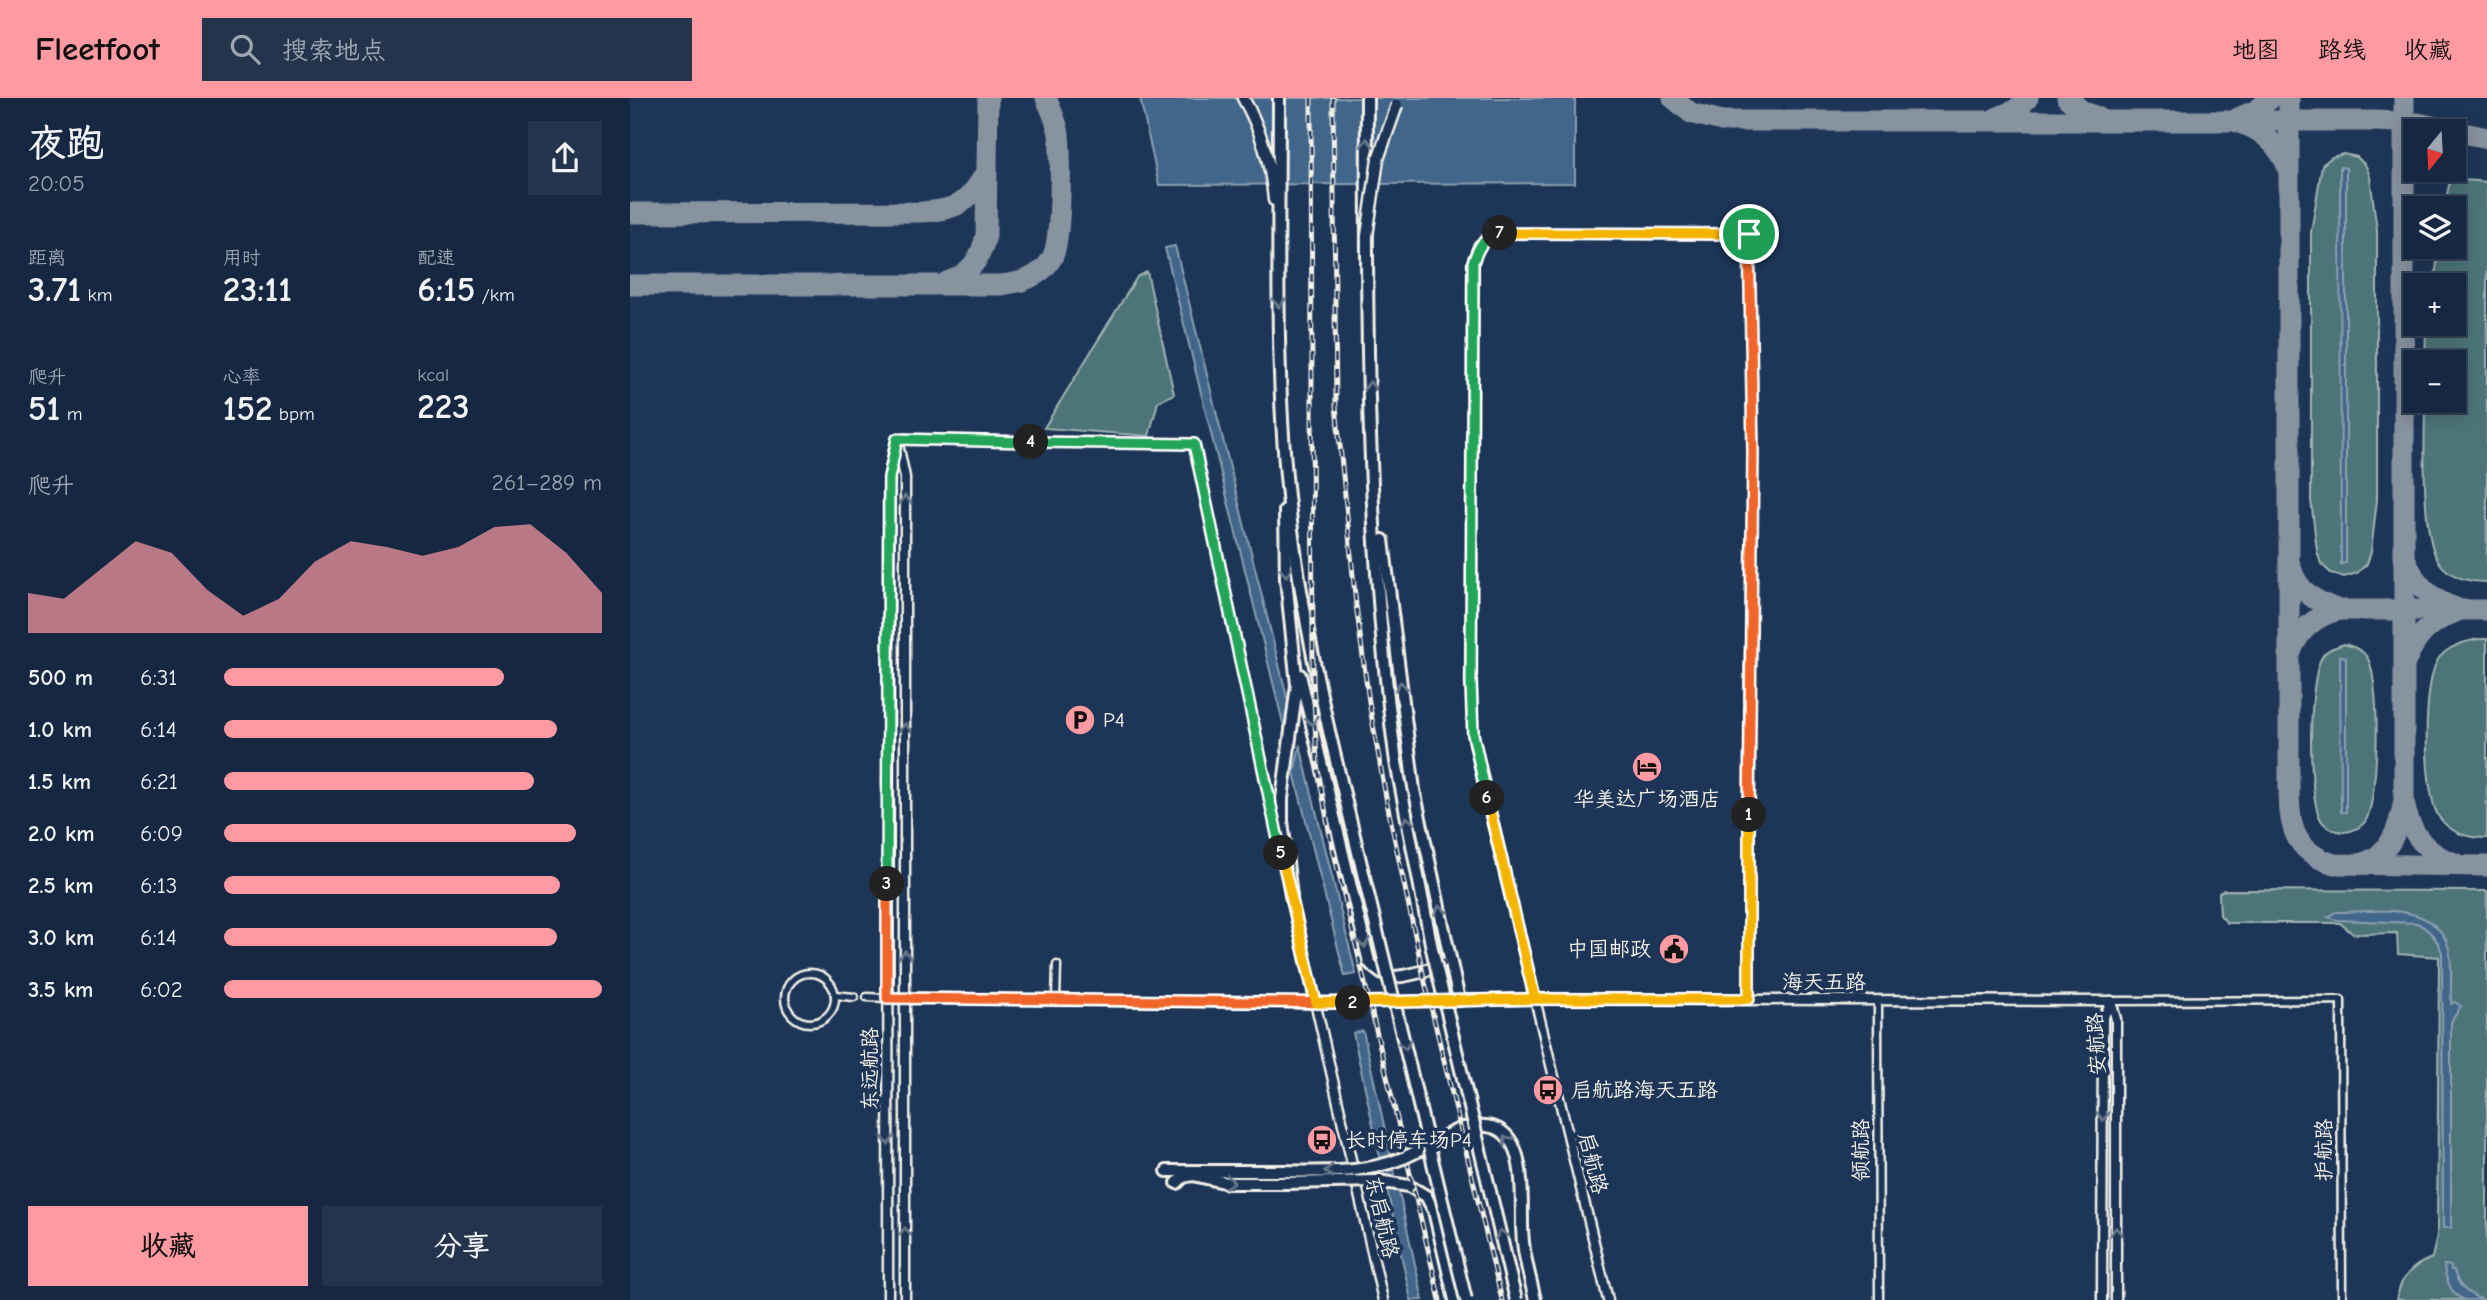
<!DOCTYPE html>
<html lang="zh">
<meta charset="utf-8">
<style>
:root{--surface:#162841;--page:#23344c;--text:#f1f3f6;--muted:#9ea6b1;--line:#35445a;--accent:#ff9aa2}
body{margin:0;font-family:"Comic Neue","LXGW WenKai TC",sans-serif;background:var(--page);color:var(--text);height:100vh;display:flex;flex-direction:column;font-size:26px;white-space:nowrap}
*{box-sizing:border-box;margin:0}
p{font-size:23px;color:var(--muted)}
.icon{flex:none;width:38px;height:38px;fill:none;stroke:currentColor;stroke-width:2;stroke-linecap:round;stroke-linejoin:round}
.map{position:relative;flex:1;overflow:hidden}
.panel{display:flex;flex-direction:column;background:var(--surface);width:630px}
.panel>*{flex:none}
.needle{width:46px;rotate:198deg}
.buttons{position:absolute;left:1773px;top:21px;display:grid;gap:14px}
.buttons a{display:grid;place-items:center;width:63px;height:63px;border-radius:0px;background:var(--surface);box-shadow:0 4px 18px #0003,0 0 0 2px var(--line);font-size:35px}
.pin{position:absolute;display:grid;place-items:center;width:60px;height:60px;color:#fff;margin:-30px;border:4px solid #fff;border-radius:50%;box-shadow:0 2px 7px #0007}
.km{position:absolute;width:35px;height:35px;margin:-18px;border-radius:50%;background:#222;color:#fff;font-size:19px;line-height:35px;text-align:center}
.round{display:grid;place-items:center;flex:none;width:74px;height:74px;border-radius:0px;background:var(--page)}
.head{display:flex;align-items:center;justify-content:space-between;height:119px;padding:0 28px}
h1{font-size:38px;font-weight:600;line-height:52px}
.stats{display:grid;grid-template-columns:repeat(3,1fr);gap:10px;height:119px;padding:7px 28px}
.stats div{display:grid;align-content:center}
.stats b{font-size:35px;font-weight:600}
.stats small{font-size:19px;font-weight:400}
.stats p{font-size:19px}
.chart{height:196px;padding:14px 28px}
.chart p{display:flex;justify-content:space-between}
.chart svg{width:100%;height:126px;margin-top:7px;fill:var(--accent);opacity:.7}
.action{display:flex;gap:14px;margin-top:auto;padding:14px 28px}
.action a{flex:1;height:80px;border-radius:0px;background:var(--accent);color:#111;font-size:28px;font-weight:600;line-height:80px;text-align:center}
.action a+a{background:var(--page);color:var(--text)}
ul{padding:0 28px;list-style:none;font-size:23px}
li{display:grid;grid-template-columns:112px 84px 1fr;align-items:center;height:52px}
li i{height:18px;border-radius:9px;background:var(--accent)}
header{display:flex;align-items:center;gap:42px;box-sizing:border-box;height:98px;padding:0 35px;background:var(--accent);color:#111}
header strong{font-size:33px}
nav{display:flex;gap:38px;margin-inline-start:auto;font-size:24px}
.search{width:490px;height:63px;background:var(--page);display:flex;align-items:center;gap:18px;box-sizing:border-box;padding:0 24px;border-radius:0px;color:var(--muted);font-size:26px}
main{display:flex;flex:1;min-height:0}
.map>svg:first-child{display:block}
</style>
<header>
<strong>Fleetfoot</strong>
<div class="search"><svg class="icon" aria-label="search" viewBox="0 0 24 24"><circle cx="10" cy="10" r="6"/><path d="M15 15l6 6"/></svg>搜索地点</div>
<nav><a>地图</a><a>路线</a><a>收藏</a></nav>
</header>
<main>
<section class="panel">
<div class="head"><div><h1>夜跑</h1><p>20:05</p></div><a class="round"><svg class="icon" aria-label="share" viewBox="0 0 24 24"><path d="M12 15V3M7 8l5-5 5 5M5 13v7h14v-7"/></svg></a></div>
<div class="stats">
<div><p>距离</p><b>3.71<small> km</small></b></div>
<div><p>用时</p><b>23:11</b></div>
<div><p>配速</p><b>6:15<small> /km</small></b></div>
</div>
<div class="stats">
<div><p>爬升</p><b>51<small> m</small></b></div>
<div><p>心率</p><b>152<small> bpm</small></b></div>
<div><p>kcal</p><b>223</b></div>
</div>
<div class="chart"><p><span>爬升</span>261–289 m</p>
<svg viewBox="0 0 160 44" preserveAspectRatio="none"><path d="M0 44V30L10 32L20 22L30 12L40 16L50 29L60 38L70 32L80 19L90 12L100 14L110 17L120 14L130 7L140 6L150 16L160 30V44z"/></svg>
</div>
<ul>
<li><b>500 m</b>6:31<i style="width:74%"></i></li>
<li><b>1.0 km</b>6:14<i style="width:88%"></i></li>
<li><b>1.5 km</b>6:21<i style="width:82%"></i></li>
<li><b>2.0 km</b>6:09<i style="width:93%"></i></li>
<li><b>2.5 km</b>6:13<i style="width:89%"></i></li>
<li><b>3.0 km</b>6:14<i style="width:88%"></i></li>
<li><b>3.5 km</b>6:02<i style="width:100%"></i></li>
</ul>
<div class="action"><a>收藏</a><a>分享</a></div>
</section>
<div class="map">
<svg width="1857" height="1202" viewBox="0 0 1857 1202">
<rect width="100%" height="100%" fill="#1d3557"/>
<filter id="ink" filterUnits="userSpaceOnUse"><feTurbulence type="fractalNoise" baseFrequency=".0143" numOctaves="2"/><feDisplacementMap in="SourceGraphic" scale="14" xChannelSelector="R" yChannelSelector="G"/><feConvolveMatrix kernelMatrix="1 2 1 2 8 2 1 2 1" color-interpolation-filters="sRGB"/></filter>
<g filter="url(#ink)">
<!-- green -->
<g fill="#4e7579" stroke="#a1b3b0" stroke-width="2">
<path d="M1713,56l14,3 9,9 4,11 7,53v270l-6,52 -4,12 -10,9 -13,4 -13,-4 -10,-9 -4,-13 -6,-51v-268l11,-67 10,-8z"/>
<path d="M1823,81l34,3v400c-18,0 -37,-4 -48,-20 -19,-26 -14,-127 -14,-161h29v-39h-29l1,-38h28v-39h-28v-8h9l4,-30h15v-39h-10l6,-28z"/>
<path d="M517,174l27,122 -16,8 -9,34 -105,-8 93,-151z"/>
<path d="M1848,541h9v199c-19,0 -36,-4 -48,-21 -16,-23 -17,-137 0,-159 10,-12 24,-16 39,-19z"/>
<path d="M1714,546c9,3 18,5 23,13 14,22 12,140 -1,163 -4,7 -14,12 -22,12 -8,0 -19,-5 -23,-12 -14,-23 -13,-140 1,-163 4,-8 14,-10 22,-13z"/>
<path d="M1594,792l263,1v409h-90c2,-22 16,-35 35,-42l5,-23 2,-278 -41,-3 -1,-21 -39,1 -6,-1 -12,-10h-113l-7,-8 -1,-22z"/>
</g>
<!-- water -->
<g fill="#43668a" stroke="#8a9eb0" stroke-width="2">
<path d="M510,0h435v85l-416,2z"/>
<path d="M1710,69l6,1v395l-5,1z"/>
<path d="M545,148l115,463 -5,22 -120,-483z"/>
<path d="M1710,558l6,1v155h-5z"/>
<path d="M670,647l56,229 -11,2 -51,-203z"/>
<path d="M1706,814c38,0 100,-12 113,37 4,17 1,38 2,55l3,-2 7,4 -10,16v206h-8l-1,-275c-4,-14 -12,-23 -25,-30l-80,-3 -9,-3z"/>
<path d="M733,933l60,269h-12l-58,-267z"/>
<path d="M1814,1167l7,1v4h3c3,16 15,25 29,30 -5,0 -13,0 -18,0 -14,-4 -20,-22 -21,-35z"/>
</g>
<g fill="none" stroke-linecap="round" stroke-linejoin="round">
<!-- taxiway -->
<g stroke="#8893a0" stroke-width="21">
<path d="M1043,0l18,15 31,8h654l42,2 69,15"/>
<path d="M1437,0l15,13 16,6"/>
<path d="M1659,0v688c0,39 3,65 45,78l153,2"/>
<path d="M1366,20l19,-8 13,-12"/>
<path d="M1608,20l19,-8 14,-12"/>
<path d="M1609,25c24,7 40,23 49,45"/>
<path d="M0,115l291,-1c37,-2 48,-9 66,-42"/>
<path d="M317,184c23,-8 34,-23 39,-47l2,-137"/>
<path d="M0,187h371c20,-2 41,-9 51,-27 10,-18 9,-101 7,-124 -2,-12 -8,-25 -13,-36"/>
<path d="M1776,462c9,24 25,40 50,48"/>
<path d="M1661,469c6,24 25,35 48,43"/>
<path d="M1661,554c8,-23 25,-36 48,-42h148"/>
<path d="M1776,563c9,-25 26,-40 50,-49"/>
<path d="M1774,704c5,31 23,53 53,62"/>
<path d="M1730,766c31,-8 39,-36 44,-64v-702"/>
</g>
<!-- minor casing -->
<g stroke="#f4f1e8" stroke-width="11">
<g id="minor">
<path d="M849,147l10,-8 10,-4 250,2 4,216 -4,223v325"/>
<path d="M267,341l297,5 88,413"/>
<circle cx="180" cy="900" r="25"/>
<path d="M205,897l19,2"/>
<path d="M237,899l20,1"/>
<path d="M1248,902l1,300"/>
<path d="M426,903l1,-36"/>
<path d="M1481,903l230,-1 1,300"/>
</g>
</g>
<!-- tertiary casing -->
<g stroke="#f4f1e8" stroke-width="13">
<g id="tertiary">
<path d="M849,147l-6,17 -2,421 2,52 15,70 120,495"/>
<path d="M267,341l8,38v823"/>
<path d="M661,798l92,404"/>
<path d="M257,900l429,5 219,-4 576,2"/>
<path d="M1481,903l5,18v281"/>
<path d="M258,1202l1,-822 7,-36"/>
<path d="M1472,1202l1,-281 8,-18"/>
</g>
</g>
<!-- primary casing -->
<g stroke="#f4f1e8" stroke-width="15">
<path id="primary" d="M613,0c18,31 28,67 31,102"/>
</g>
<!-- trunk casing -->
<g stroke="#f4f1e8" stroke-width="16">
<g id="trunk">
<path d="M649,0c0,126 -4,252 7,378 9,97 28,194 51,289"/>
<path d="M737,0c-1,219 -1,446 29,664"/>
<path d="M655,412l1,69 11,106 -15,114v22l9,75"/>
<path d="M753,442l31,250 45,210"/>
<path d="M670,577l69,287c6,7 13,14 23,15 11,0 42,-7 49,-14"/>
<path d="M791,1052c14,-7 32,-21 48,-23 67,-13 49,77 54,115 2,20 8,39 12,58"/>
<path d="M537,1073h117"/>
<path d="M547,1085l6,-6 10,-2 35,8h57"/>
<path d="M779,1088l17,10 8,15 21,89"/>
</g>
</g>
<!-- minor -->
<use href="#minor" stroke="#1d3557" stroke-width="6"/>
<!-- tertiary -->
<use href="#tertiary" stroke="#1d3557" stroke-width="8"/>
<!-- primary -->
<use href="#primary" stroke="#1d3557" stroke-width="10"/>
<!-- trunk -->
<use href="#trunk" stroke="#1d3557" stroke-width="10"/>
<!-- rail casing -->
<g stroke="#f4f1e8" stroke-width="5">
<g id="rail">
<path d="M681,0l2,581 4,85 13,72 110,464"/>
<path d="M703,0l3,308 20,199 13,97 18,101 37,175 78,322"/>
</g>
</g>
<!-- rail -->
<use href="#rail" stroke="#1d3557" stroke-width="2.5" stroke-dasharray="8" stroke-linecap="butt"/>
<!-- primary-bridge casing -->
<g stroke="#f4f1e8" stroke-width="15" stroke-linecap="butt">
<path id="primary-bridge" d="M737,138l11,-77 19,-54"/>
</g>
<!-- trunk-bridge casing -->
<g stroke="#f4f1e8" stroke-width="16" stroke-linecap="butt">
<g id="trunk-bridge">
<path d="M766,664l36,187 84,351"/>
<path d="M707,667l129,535"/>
<path d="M654,1073c48,1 92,3 134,-20"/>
<path d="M655,1085l93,-2 31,5"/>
</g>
</g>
<!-- primary-bridge -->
<use href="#primary-bridge" stroke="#1d3557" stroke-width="10"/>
<!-- trunk-bridge -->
<use href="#trunk-bridge" stroke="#1d3557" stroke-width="10"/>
</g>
<!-- one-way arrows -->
<defs><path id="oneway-chevron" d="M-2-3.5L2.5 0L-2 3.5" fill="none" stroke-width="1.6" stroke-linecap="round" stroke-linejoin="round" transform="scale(1.75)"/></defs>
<g stroke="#68778a">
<use href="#oneway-chevron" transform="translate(737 45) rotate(-90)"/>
<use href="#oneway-chevron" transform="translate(649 205) rotate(89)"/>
<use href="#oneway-chevron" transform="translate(740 288) rotate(-91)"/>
<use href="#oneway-chevron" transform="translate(275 402) rotate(-90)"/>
<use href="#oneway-chevron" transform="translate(656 474) rotate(87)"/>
<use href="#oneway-chevron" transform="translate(771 588) rotate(-97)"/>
<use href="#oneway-chevron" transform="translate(682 623) rotate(77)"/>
<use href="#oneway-chevron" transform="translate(275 630) rotate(-90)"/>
<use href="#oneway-chevron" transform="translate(777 723) rotate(-101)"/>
<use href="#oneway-chevron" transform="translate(810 812) rotate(-102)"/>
<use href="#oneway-chevron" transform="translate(734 845) rotate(77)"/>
<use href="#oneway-chevron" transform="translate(275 857) rotate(-90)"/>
<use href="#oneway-chevron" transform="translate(775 947) rotate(77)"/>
<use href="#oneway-chevron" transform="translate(1473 1018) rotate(90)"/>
<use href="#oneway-chevron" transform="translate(258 1042) rotate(90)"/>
<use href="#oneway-chevron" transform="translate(877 1042) rotate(-134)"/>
<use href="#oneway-chevron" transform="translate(699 1073) rotate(178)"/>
<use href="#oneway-chevron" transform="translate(600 1084) rotate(8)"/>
<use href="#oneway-chevron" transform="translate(275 1134) rotate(-90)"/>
<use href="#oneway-chevron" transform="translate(1486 1134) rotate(-90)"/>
<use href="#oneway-chevron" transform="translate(871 1136) rotate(-103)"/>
</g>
</g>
<g fill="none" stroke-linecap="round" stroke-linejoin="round" filter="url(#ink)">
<!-- split-1 casing -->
<g stroke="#fff" stroke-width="14">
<path id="split-1" d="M1119,717l4,-364 -4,-217"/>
</g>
<!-- split-2 casing -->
<g stroke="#fff" stroke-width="14">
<path id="split-2" d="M723,905l182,-4h214v-184"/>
</g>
<!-- split-3 casing -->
<g stroke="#fff" stroke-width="14">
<path id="split-3" d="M257,786v114l466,5"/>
</g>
<!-- split-4 casing -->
<g stroke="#fff" stroke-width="14">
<path id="split-4" d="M257,786l2,-406 8,-39 134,3"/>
</g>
<!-- split-5 casing -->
<g stroke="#fff" stroke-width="14">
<path id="split-5" d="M401,344l163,2 87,409"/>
</g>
<!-- split-6 casing -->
<g stroke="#fff" stroke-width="14">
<path id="split-6" d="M651,755l35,150 219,-4 -48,-201"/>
</g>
<!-- split-7 casing -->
<g stroke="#fff" stroke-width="14">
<path id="split-7" d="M857,700l-14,-64 -2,-51 2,-421c6,-16 10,-24 27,-29"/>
</g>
<!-- split-8 casing -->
<g stroke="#fff" stroke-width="14">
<path id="split-8" d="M870,135l249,1"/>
</g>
<!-- split-1 -->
<use href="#split-1" stroke="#f0652b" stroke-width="9"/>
<!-- split-2 -->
<use href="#split-2" stroke="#f5b400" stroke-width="9"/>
<!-- split-3 -->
<use href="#split-3" stroke="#f0652b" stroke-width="9"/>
<!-- split-4 -->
<use href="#split-4" stroke="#22a559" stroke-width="9"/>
<!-- split-5 -->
<use href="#split-5" stroke="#22a559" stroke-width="9"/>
<!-- split-6 -->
<use href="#split-6" stroke="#f5b400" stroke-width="9"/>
<!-- split-7 -->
<use href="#split-7" stroke="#22a559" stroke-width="9"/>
<!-- split-8 -->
<use href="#split-8" stroke="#f5b400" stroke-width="9"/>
</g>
<!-- icons -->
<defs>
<g id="parking-disc" transform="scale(1.575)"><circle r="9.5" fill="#ff9aa2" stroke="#1d3557"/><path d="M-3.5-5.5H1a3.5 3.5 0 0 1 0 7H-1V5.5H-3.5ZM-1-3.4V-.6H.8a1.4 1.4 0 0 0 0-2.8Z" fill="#111"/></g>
<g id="hotel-disc" transform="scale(1.575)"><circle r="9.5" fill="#ff9aa2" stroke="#1d3557"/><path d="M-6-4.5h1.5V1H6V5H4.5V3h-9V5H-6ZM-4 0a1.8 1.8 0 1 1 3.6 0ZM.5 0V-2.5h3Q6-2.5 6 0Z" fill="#111"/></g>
<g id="civic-disc" transform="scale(1.575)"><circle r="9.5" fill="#ff9aa2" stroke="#1d3557"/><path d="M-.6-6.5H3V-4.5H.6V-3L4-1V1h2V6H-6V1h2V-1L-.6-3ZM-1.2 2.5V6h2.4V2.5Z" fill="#111"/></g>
<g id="bus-disc" transform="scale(1.575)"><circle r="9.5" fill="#ff9aa2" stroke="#1d3557"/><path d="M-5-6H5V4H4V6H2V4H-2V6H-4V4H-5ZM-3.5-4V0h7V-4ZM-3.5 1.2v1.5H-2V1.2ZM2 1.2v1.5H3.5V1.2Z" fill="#111"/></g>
</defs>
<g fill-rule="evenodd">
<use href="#parking-disc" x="450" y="622"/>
<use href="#hotel-disc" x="1017" y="669"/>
<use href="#civic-disc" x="1044" y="851"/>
<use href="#bus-disc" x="918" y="992"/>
<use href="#bus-disc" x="692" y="1042"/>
</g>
<g text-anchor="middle" stroke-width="7" stroke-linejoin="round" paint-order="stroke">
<!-- poi labels -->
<g font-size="21" fill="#f4f1e8" stroke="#1d3557" text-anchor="start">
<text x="473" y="629">P4</text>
<text x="1017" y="708" text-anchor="middle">华美达广场酒店</text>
<text x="1021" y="858" text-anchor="end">中国邮政</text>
<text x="941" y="999">启航路海天五路</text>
<text x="715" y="1049">长时停车场P4</text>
</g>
<!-- street labels -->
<g font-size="21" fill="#f4f1e8" stroke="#1d3557">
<text x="1194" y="891">海天五路</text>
<text transform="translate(1466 946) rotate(-93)" y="7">安航路</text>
<text transform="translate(240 971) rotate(-90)" y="7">东远航路</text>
<text transform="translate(1231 1052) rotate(-90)" y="7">领航路</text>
<text transform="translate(1694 1052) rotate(-90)" y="7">护航路</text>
<text transform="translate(963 1065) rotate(76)" y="7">启航路</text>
<text transform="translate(752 1119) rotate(77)" y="7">东启航路</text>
</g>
</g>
</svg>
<div class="buttons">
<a><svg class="needle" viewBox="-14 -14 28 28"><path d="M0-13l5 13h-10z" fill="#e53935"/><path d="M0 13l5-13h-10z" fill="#9ea6b1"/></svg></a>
<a><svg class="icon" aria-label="layers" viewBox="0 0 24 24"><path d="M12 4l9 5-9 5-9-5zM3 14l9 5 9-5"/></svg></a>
<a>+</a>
<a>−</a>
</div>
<div class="pin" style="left:1119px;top:136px;background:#1e9e55"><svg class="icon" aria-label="arrive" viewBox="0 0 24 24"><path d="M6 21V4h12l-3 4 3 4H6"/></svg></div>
<b class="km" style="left:1119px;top:717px">1</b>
<b class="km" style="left:723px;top:905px">2</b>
<b class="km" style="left:257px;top:786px">3</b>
<b class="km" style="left:401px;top:344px">4</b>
<b class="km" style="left:651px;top:755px">5</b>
<b class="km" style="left:857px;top:700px">6</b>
<b class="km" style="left:870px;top:135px">7</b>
</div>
</main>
